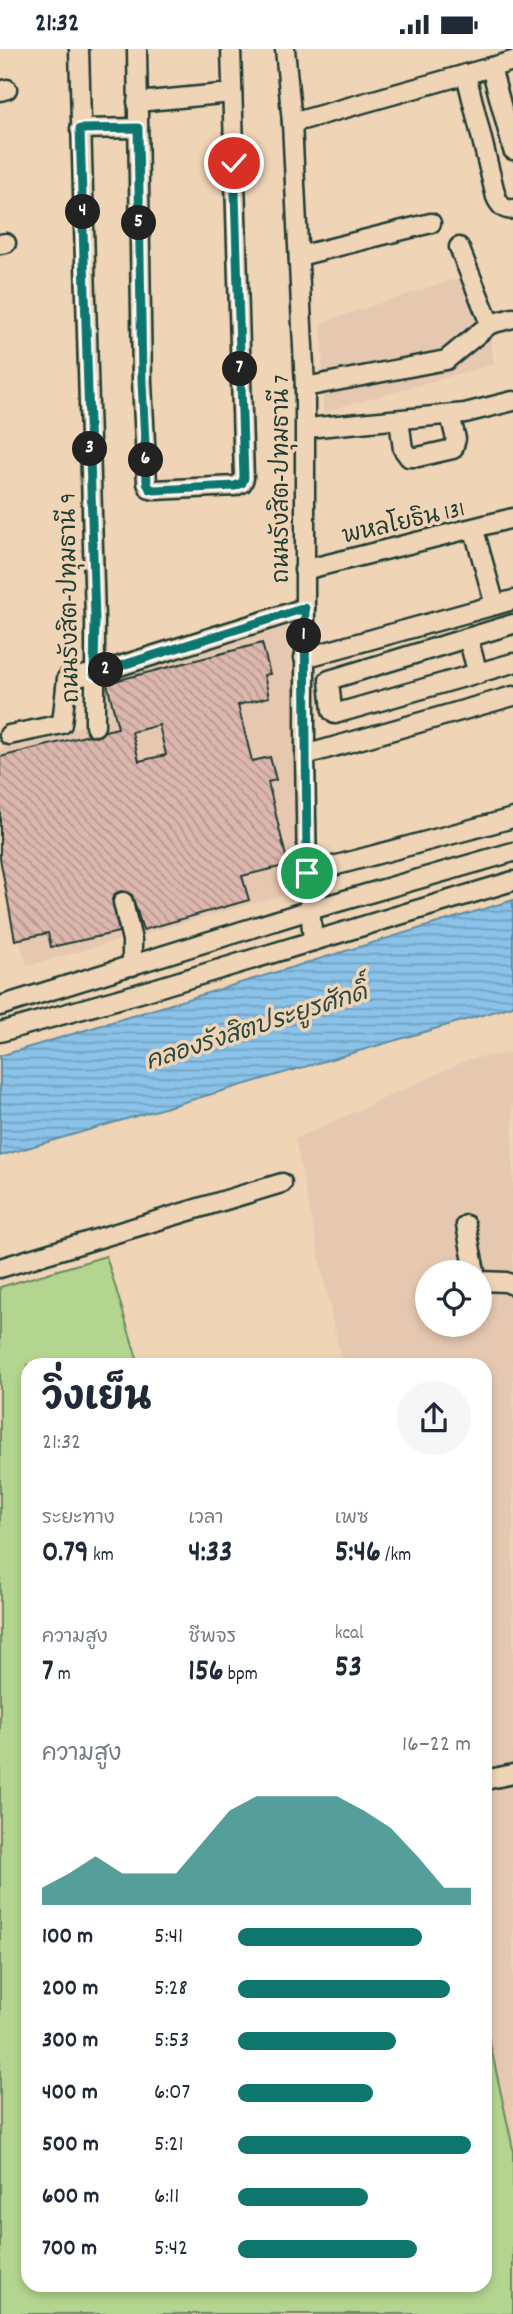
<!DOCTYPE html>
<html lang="th">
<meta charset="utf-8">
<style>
:root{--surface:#fff;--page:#f6f6f7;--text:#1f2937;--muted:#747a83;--accent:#0f766e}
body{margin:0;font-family:Dekko,"Playpen Sans Thai",sans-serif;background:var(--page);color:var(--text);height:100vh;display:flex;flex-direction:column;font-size:26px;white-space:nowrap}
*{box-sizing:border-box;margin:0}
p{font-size:23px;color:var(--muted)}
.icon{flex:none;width:38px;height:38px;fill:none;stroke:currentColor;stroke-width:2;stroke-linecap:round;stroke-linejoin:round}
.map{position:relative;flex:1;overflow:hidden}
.sheet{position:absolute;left:21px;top:1309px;width:471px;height:934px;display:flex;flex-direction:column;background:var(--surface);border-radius:21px;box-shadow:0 4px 10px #0003}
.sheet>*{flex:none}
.tools{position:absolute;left:415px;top:1211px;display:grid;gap:14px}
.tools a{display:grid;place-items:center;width:77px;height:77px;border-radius:50%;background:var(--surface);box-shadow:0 4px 10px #0003;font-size:35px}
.pin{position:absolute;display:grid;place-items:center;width:60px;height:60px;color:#fff;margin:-30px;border:4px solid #fff;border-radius:50%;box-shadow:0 2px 7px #0007}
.km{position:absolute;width:35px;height:35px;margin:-18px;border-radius:50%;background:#222;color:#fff;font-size:19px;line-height:35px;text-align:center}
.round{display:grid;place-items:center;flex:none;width:74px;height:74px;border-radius:37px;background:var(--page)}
.summary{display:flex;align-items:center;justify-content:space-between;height:119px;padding:0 21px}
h1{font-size:38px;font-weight:700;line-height:52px}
.metrics{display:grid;grid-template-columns:repeat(3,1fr);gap:10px;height:119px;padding:7px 21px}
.metrics div{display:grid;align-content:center}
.metrics b{font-size:30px;font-weight:700}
.metrics small{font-size:19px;font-weight:400}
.metrics p{font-size:19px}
.chart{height:196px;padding:14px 21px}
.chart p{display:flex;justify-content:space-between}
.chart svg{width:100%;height:126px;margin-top:7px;fill:var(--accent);opacity:.7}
ul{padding:0 21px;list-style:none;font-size:23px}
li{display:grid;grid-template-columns:112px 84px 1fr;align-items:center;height:52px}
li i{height:18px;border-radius:9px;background:var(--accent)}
.status{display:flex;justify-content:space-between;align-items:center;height:49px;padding:0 35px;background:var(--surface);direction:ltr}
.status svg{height:19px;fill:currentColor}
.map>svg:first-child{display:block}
</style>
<div class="status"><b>21:32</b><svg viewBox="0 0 49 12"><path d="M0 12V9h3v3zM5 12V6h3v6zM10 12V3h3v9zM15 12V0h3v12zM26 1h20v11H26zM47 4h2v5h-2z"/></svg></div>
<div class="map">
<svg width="513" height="2265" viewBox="0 0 513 2265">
<defs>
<pattern id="water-rules" width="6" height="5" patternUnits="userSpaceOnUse" patternTransform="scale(1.75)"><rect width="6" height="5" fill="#8ac2e9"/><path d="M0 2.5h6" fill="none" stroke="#709fbe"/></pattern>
<pattern id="building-back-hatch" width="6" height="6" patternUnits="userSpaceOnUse" patternTransform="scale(1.75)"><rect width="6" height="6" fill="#ddb7ae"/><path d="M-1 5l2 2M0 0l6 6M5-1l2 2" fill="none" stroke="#b3968e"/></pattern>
</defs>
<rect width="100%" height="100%" fill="#f0d4b6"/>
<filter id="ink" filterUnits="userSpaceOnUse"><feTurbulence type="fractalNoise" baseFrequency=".0143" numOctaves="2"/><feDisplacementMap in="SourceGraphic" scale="14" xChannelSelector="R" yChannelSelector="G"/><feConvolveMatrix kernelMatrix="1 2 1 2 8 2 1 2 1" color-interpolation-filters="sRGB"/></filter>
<g filter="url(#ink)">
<!-- built -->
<g fill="#e6c8b1" fill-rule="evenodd">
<path d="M480,222l14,93 -171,48 -1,-90z"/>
<path d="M291,574l7,268 -271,75 -27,-95v-122l109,-31 -12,-42z"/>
<path d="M513,1003v1097l-28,-129v-655h-143l-47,-226 175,-80zM427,1223h53v53h-53z"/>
</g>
<!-- grass -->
<path fill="#b4d58f" stroke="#6a8962" stroke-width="2" d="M106,1207l33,109h-111v920h457v-265l28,129v165h-513v-1027z"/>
<!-- water -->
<path fill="url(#water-rules)" stroke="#5f8da1" stroke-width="2" d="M513,851v106l-513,150v-100z"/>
<!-- building -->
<path fill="url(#building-back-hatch)" stroke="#1f3d34" stroke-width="2" fill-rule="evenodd" d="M262,594l8,31 -6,1 5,22 -31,8 14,56 18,-4 6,23 -8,2 20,83 -46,11 7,24 -106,30 -11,-35 -11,-4 -5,2 -4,6 7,33 -68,15 -3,-14 -33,7 -15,-82v-101l89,-22 7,2 9,-6 13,-3 -11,-45zM159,676l7,30 -27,6 -7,-29z"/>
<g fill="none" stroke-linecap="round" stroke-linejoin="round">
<!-- minor casing -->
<g stroke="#1f3d34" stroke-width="23">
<g id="minor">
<path d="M79,0l16,570v107"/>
<path d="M137,0l5,333 5,101 3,6 5,1 80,-4 7,-3 2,-5 -13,-429"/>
<path d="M285,0l7,74 13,264v368l2,118 6,68"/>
<path d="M491,18l22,83"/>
<path d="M466,25l30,123c3,7 8,14 17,12"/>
<path d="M0,42l7,-2"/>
<path d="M137,53l95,-9"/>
<path d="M292,74l221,-62"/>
<path d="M80,80l58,-1"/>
<path d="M0,195l6,-1"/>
<path d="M459,198l31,77"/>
<path d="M299,207l132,-33"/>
<path d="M305,338l141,-27 44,-36 23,-6"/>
<path d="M399,371l4,29 6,8h9l35,-8 3,-10 -6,-24"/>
<path d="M307,379l158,-15 48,-12"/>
<path d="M474,481l21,75"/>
<path d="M304,521l209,-52"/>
<path d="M513,575l-184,56 3,31 3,3 3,-1 175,-50"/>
<path d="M468,589l10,36"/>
<path d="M304,609l209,-58"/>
<path d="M9,686l53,-11 5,-46 27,-4 211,-66"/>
<path d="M305,706l208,-59"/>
<path d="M307,824l206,-55"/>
<path d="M123,853l9,38v26"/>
<path d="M0,957l310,-96 203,-58"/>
<path d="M0,983l140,-39 373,-112"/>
<path d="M466,1176l9,47"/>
<path d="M0,1219l282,-85"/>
<path d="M480,1232l26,1 7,3"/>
<path d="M485,1731l28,-6"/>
</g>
</g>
<!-- minor -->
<use href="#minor" stroke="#f0d4b6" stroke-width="18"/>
</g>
</g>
<g fill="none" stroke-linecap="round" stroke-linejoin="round" filter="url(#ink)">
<!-- route casing -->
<g stroke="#fff" stroke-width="14">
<path id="route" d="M234,114l10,315 -2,5 -7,3 -80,4 -5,-1 -3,-6 -5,-101 -4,-254 -58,1 15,490 -1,55 211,-66 2,265"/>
</g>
<!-- route -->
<use href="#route" stroke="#0f766e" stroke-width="9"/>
</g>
<g text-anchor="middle" stroke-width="7" stroke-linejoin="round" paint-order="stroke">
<!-- street labels -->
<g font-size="23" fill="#1f3d34" stroke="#f0d4b6">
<text transform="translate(280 430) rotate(-90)" y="8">ถนนรังสิต-ปทุมธานี 7</text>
<text transform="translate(403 472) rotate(-13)" y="8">พหลโยธิน 131</text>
<text transform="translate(68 549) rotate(-91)" y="8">ถนนรังสิต-ปทุมธานี 9</text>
</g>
<!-- water labels -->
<g font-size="24" font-style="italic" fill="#2a4a46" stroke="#f0d4b6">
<text transform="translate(256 977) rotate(-18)" y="8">คลองรังสิตประยูรศักดิ์</text>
</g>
</g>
</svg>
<div class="tools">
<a><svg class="icon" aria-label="locate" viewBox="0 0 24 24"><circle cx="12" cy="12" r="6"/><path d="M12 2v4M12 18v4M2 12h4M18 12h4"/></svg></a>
</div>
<div class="pin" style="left:307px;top:824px;background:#1e9e55"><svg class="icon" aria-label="arrive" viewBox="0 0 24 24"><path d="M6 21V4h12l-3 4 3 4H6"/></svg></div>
<div class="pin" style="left:234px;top:114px;background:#d93025"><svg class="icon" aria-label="check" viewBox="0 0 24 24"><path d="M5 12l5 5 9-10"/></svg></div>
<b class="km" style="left:304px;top:587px">1</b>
<b class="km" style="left:106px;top:621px">2</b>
<b class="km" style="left:90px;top:400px">3</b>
<b class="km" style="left:83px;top:163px">4</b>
<b class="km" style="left:139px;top:174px">5</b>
<b class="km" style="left:146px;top:411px">6</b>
<b class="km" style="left:240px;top:320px">7</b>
<section class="sheet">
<div class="summary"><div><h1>วิ่งเย็น</h1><p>21:32</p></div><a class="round"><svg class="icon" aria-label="share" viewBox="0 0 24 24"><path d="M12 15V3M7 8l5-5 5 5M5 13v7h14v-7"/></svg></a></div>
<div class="metrics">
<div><p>ระยะทาง</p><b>0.79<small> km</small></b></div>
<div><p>เวลา</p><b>4:33</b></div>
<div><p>เพซ</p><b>5:46<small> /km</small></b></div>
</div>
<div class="metrics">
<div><p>ความสูง</p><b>7<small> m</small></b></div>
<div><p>ชีพจร</p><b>156<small> bpm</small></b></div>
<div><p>kcal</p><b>53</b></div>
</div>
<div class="chart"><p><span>ความสูง</span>16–22 m</p>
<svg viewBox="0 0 160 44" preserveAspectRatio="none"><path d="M0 44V38L10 33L20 27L30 33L40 33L50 33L60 22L70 11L80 6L90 6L100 6L110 6L120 11L130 17L140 27L150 38L160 38V44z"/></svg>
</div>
<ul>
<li><b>100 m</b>5:41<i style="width:79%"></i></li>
<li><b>200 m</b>5:28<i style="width:91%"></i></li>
<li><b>300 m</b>5:53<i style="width:68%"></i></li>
<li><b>400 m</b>6:07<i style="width:58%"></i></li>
<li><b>500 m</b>5:21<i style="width:100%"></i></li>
<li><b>600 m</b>6:11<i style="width:56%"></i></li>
<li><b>700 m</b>5:42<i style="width:77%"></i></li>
</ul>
</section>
</div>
